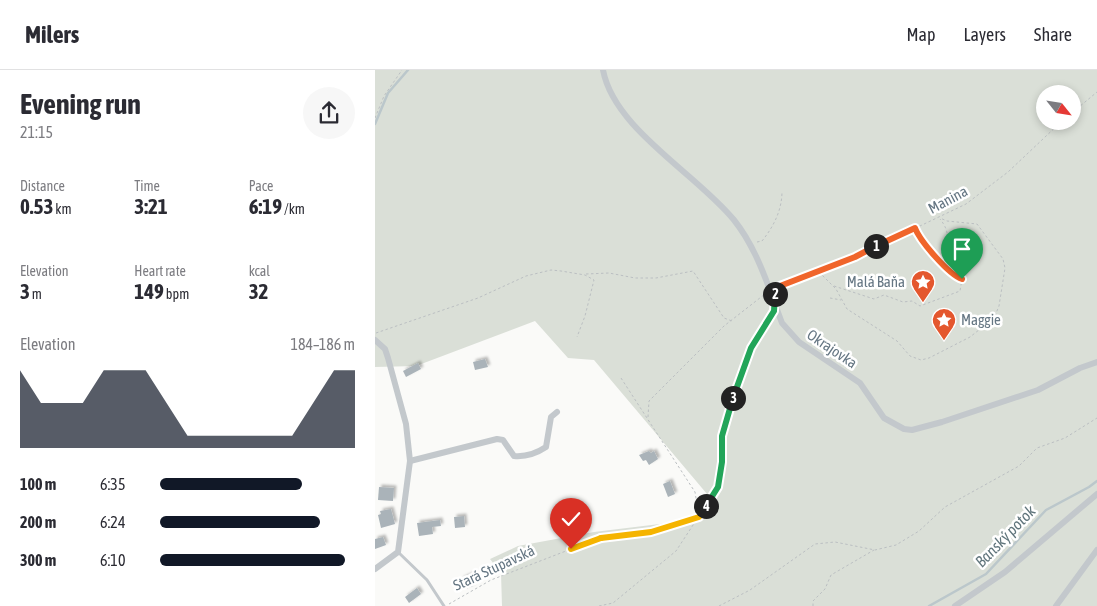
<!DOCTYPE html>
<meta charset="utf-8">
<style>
:root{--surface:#fff;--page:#f7f7f7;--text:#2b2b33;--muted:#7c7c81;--line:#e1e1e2;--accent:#111827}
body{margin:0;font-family:"Asap Condensed",sans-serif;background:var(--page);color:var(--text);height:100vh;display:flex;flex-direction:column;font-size:19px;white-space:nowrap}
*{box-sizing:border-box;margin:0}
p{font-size:16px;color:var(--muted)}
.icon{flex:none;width:28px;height:28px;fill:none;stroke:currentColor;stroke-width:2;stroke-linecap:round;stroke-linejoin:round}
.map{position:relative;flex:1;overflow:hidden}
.panel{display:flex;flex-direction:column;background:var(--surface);width:375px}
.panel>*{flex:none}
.needle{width:32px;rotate:120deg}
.fabs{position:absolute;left:661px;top:15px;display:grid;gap:10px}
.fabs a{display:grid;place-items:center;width:45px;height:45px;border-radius:50%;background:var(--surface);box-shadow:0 2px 8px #0003;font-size:25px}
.pin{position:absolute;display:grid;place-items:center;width:42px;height:42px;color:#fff;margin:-51px -21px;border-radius:50% 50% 50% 0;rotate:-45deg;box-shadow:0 0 5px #0007}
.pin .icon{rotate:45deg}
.km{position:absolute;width:25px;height:25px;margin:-12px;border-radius:50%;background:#222;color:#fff;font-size:14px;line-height:25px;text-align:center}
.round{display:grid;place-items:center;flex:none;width:52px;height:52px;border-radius:26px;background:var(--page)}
.headline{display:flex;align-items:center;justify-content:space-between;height:85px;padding:0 20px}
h1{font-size:28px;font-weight:700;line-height:38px}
.metrics{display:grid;grid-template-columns:repeat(3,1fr);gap:8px;height:85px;padding:5px 20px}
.metrics div{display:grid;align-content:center}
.metrics b{font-size:21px;font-weight:700}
.metrics small{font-size:14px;font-weight:400}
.metrics p{font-size:14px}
.chart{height:140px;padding:10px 20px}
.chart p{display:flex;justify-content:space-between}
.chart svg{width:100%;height:90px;margin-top:5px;fill:var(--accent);opacity:.7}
ul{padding:0 20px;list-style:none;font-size:16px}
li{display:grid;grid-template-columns:80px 60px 1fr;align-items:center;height:38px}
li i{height:12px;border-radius:6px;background:var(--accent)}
header{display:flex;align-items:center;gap:30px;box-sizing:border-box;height:70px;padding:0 25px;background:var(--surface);border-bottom:1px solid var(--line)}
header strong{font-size:24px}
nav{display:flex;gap:28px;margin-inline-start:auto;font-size:18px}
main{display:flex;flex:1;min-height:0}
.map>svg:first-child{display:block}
</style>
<header>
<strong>Milers</strong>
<nav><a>Map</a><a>Layers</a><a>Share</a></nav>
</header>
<main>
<section class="panel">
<div class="headline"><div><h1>Evening run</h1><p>21:15</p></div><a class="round"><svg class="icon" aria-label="share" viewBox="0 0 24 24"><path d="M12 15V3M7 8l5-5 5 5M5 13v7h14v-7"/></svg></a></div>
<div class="metrics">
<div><p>Distance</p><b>0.53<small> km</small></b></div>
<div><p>Time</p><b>3:21</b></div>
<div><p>Pace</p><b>6:19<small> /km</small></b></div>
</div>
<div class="metrics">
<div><p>Elevation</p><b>3<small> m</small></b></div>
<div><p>Heart rate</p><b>149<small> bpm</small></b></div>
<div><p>kcal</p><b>32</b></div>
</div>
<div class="chart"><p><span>Elevation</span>184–186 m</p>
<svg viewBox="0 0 160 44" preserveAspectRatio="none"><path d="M0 44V6L10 22L20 22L30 22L40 6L50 6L60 6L70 22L80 38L90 38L100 38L110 38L120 38L130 38L140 22L150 6L160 6V44z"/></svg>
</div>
<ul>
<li><b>100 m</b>6:35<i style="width:73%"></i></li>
<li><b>200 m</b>6:24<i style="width:82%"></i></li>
<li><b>300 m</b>6:10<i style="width:95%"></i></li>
</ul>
</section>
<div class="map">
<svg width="722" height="536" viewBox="0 0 722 536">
<defs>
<filter id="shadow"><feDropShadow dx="2.5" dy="-2.5" stdDeviation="1" flood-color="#0004"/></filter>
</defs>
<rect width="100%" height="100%" fill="#fafaf8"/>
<!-- green -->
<path fill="#dadfd7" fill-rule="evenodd" d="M0,0h722v536h-595l-1,-33 -11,-14 28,-13 76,-14 82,-10 18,-7 13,-21 -113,-134 -26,-2 -33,-37 -119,45 -41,1zM670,24h28v27h-28z"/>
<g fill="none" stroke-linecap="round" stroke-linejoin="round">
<!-- stream -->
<g stroke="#bbc7cb" stroke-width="2.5">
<path d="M0,54l13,-31 20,-23"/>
<path d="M554,536l57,-32 60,-64 43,-23 8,-6"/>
</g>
</g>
<!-- building -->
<g fill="#aab3b9" filter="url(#shadow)">
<path d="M110,289l3,8 -13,3 -2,-8z"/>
<path d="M43,293l3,6 -15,8 -3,-6z"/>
<path d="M274,381l2,2 3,-2 4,8 -9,6 -3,-5 -3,1 -4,-6z"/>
<path d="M295,411l5,13 -7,3 -5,-13z"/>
<path d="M4,417l15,1 -1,13 -15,-1z"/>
<path d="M16,439l4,15 -14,4 -3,-13 3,-1 -1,-3z"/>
<path d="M89,446l1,11 -10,1 -1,-11z"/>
<path d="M65,450l1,6 -9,1 1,7 -14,2 -2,-13z"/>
<path d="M8,467l3,8 -11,4v-10z"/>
<path d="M97,504l2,6 -3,2 2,4 -7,3 -5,-10z"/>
<path d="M42,518l4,6 -12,9 -4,-6z"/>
</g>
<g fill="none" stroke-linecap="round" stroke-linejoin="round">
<!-- path -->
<g stroke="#bbbfc2" stroke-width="1" stroke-dasharray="2.5 2.5" stroke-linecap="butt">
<path d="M698,42l24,-20"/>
<path d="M0,48l9,-22 18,-26"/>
<path d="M540,159c5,12 35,46 47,50"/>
<path d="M382,172l5,-1c12,-15 20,-31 20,-50"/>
<path d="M444,202l17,17 11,20 50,32 13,15 11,4 8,-2 41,-21 24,-19 5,-12 6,-38 -2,-9 -26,-35 -30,-3 -7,-3"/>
<path d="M211,204l23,-1 26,5h21l37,-7 31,47 8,3"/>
<path d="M459,216l40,13 10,-4 19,7 9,-1 8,5 40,-15 2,-12 5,-7c-7,-7 -12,-15 -17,-23 -6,-11 2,-15 -10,-30"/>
<path d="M403,219l10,-6 67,-26 111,-53 42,-32 54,-51"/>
<path d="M455,228l11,2"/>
<path d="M1,263l102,-35 48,-22 25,-6 10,1 24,4 9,5 -9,36 -8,21"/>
<path d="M246,308l74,114 4,25"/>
<path d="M273,347l1,-16 75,-75 41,-32"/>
<path d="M74,534l42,-24 106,-41 54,-7 47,-14"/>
<path d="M224,536l14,-3 63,-52 42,-64 4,-25v-25l8,-30 21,-59 20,-32"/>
<path d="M344,536l31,-16 65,-46 20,-2 40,8 21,-5 23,-14 26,-24 74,-41 18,-18 28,-10 32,-20"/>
<path d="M438,536v-5l12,-12 6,-14 43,-25"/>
</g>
<!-- service -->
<path stroke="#c3c8cc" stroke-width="3" d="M23,482l29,28 17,26"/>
<!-- minor -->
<g stroke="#c3c8cc" stroke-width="6">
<path d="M228,0c11,59 94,104 131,150 24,30 35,69 48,103l17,19 61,41 24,35 20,11 8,1 30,-8 96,-32 42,-22 17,-6"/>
<path d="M0,270l10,9 3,9 18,66 4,37 -12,91 -23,17"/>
<path d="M35,391l87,-22 6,1 11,16c12,1 23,-3 32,-9l5,-30 6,-5"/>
<path d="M580,536l50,-34 92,-78"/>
<path d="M681,536l41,-56"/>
</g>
</g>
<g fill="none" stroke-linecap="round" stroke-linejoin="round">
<!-- split-1 casing -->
<g stroke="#fff" stroke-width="10">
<path id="split-1" d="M501,176l39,-18c5,13 34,47 47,51"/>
</g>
<!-- split-2 casing -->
<g stroke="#fff" stroke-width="10">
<path id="split-2" d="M400,224l5,-8 75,-29 21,-11"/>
</g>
<!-- split-3 casing -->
<g stroke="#fff" stroke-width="10">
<path id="split-3" d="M358,328l18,-50 23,-37 1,-17"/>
</g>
<!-- split-4 casing -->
<g stroke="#fff" stroke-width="10">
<path id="split-4" d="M331,436l12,-19 4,-25v-26l11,-38"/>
</g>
<!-- split-5 casing -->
<g stroke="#fff" stroke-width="10">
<path id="split-5" d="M226,468l50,-6 48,-15 7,-11"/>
</g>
<!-- split-6 casing -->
<g stroke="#fff" stroke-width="10">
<path id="split-6" d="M196,479l30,-11"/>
</g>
<!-- split-1 -->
<use href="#split-1" stroke="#f0652b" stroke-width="6"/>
<!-- split-2 -->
<use href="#split-2" stroke="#f0652b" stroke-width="6"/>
<!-- split-3 -->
<use href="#split-3" stroke="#22a559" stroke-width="6"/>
<!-- split-4 -->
<use href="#split-4" stroke="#22a559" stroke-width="6"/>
<!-- split-5 -->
<use href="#split-5" stroke="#f5b400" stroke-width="6"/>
<!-- split-6 -->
<use href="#split-6" stroke="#f5b400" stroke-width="6"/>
</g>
<!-- icons -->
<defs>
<g id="sight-pin" transform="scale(1.25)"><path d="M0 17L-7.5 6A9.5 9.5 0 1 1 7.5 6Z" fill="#e4572e" stroke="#fff"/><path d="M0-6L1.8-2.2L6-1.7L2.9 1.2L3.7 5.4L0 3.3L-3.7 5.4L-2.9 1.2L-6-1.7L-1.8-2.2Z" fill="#fff"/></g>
</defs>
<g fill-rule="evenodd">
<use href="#sight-pin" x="548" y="212"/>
<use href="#sight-pin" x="569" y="250"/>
</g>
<g text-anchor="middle" stroke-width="5" stroke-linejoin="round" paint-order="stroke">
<!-- street labels -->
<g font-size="15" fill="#657683" stroke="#fff">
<text transform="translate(573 130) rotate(-28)" y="5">Manina</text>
<text transform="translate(457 279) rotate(34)" y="5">Okrajovka</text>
<text transform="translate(119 498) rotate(-25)" y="5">Stará Stupavská</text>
</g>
<!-- poi labels -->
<g font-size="15" fill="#657683" stroke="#fff" text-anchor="end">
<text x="530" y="217">Malá Baňa</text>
<text x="586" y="255" text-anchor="start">Maggie</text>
</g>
<!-- water labels -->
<g font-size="16" font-style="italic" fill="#60757c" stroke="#fff">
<text transform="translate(630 466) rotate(-46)" y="6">Banský potok</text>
</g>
</g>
</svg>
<div class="fabs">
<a><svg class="needle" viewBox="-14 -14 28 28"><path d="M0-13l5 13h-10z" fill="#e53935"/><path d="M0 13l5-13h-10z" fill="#7c7c81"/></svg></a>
</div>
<div class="pin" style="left:587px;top:209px;background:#1e9e55"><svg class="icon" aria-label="arrive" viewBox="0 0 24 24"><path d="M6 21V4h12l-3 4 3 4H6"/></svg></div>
<div class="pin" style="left:196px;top:479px;background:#d93025"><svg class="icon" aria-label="check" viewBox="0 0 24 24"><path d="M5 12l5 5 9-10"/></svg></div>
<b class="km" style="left:501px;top:176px">1</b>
<b class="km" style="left:400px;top:224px">2</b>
<b class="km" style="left:358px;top:328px">3</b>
<b class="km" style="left:331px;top:436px">4</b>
</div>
</main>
